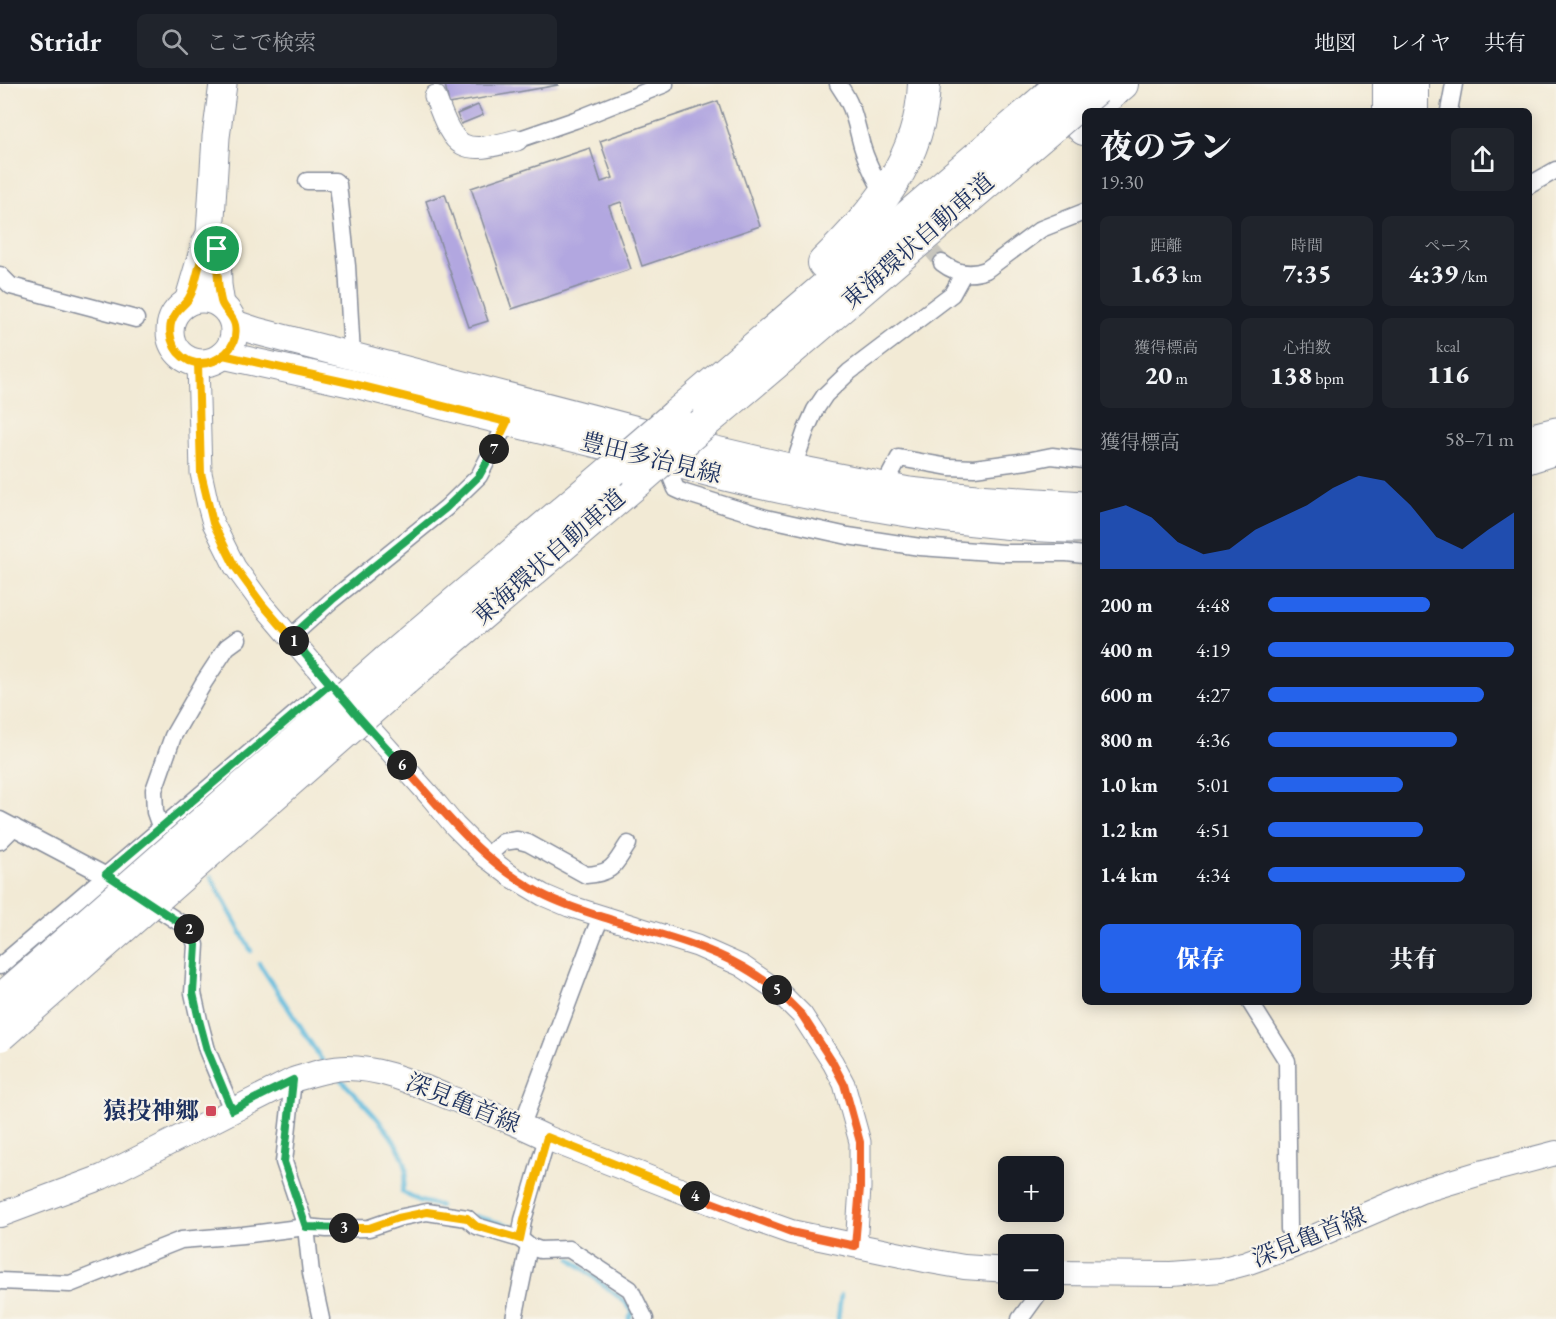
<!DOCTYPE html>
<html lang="ja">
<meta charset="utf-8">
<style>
:root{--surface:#171b24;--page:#20242c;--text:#f1f3f6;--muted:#9ea1a6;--line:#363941;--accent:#2563eb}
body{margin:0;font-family:"EB Garamond","Noto Serif JP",serif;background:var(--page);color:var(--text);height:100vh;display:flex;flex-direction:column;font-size:22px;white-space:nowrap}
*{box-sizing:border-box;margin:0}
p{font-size:20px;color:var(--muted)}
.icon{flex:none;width:33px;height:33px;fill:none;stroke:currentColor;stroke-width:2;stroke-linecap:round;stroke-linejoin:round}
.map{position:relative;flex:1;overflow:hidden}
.side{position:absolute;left:1082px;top:24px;width:450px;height:897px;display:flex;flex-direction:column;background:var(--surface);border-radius:9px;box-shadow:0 3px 15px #0003}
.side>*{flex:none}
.controls{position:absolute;left:998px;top:1072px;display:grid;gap:12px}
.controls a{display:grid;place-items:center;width:66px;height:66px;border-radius:9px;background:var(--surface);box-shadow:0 3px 15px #0003;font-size:30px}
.pin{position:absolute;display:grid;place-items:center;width:51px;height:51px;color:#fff;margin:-26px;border:3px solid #fff;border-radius:50%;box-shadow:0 2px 6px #0007}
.km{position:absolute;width:30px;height:30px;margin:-15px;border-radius:50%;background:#222;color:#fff;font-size:16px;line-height:30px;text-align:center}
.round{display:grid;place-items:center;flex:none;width:63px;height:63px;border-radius:9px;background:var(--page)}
.head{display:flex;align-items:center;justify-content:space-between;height:102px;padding:0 18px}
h1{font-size:33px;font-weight:800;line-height:45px}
.metrics{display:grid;grid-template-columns:repeat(3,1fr);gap:9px;height:102px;padding:6px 18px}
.metrics div{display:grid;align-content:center;border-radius:9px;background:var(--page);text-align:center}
.metrics b{font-size:26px;font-weight:800}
.metrics small{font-size:16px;font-weight:400}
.metrics p{font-size:16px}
.chart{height:168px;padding:12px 18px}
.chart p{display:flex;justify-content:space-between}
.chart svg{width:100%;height:108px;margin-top:6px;fill:var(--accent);opacity:.7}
.action{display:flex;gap:12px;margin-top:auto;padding:12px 18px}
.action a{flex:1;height:69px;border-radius:9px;background:var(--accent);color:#fff;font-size:24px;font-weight:800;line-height:69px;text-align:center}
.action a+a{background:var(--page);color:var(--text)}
ul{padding:0 18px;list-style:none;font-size:20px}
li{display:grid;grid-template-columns:96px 72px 1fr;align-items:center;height:45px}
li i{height:15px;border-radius:8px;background:var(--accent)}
header{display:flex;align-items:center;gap:36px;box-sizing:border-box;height:84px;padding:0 30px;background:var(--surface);border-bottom:2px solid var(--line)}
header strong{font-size:28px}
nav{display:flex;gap:33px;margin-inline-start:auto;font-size:21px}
.search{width:420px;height:54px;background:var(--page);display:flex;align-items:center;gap:15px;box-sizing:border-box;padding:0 21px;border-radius:9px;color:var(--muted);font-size:22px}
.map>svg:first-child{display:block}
</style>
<header>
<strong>Stridr</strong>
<div class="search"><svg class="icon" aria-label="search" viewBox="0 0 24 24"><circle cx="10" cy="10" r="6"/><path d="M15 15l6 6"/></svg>ここで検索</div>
<nav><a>地図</a><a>レイヤ</a><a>共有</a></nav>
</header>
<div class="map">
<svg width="1556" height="1235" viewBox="0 0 1556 1235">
<rect width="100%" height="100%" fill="#f7f3e8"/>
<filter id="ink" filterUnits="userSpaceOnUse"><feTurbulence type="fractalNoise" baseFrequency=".0167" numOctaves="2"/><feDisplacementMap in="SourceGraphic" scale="12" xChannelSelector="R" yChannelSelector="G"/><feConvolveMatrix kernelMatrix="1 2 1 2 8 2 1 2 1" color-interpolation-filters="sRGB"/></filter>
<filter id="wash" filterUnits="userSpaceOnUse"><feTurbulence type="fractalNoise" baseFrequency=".008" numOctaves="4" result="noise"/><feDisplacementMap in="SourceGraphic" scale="24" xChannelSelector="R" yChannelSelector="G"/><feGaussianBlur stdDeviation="1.35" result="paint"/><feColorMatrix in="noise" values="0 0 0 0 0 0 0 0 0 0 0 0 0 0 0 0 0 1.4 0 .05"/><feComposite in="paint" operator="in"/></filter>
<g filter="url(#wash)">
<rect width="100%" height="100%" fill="#f2ead5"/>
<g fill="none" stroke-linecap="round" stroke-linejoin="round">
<!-- stream -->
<g stroke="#5fbadd" stroke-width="4.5">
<path d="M211,793l40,74"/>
<path d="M259,879l64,99"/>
<path d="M342,997c19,19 60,60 64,87 1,7 -3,17 -4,24l18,9 20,5"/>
<path d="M474,1132l44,12"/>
<path d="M526,1146l8,2 18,13"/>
<path d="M571,1175l55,44 7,9 -4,7"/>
<path d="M838,1235l3,-24"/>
</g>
</g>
<g id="blocks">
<!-- building -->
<g fill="#b2a7e0">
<path d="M445,0h113v1l-109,19z"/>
<path d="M718,17l42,125 -118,40 -21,-64 -12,4 22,63 -119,40 -41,-121 119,-40 11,34 12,-4 -13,-37z"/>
<path d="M478,21l5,10 -22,9 -4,-10z"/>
<path d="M445,110l43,127 -19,6 -43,-126z"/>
</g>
</g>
</g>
<g filter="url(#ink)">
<use href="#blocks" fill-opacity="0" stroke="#868c9a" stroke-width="1.5"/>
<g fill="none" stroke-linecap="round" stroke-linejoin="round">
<!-- minor-tunnel -->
<path stroke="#c7c5bd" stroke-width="16" stroke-dasharray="16 8" stroke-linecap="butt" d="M917,149l25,30"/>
<!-- minor casing -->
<g stroke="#868c9a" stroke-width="19">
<g id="minor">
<path d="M838,0c16,22 17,37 24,62 4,14 10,26 17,39"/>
<path d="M1449,27l5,-27"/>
<path d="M517,56l58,-20 90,-36"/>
<path d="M307,97h28l3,3 9,82 5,89"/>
<path d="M1528,102l28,-16"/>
<path d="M942,179c14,11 28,13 44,7l55,-41 43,-17"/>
<path d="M0,191l11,11 125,33"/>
<path d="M678,380l-6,15 4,10 9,4 81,25 82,18 72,11 84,6h63l17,2"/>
<path d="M793,384l13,-38 9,-20 10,-15 24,-23 103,-78 11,-20"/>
<path d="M884,402l15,-28 50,9 25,1 53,-7 25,-5 32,4"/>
<path d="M291,553l41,-37 114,-92 33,-32 28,-54"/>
<path d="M0,736l114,60"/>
<path d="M161,745l-6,-17 -1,-22 19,-54 31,-54 23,-35 11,-8"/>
<path d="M0,757l14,-14"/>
<path d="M486,773l17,-15 14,-2 11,3 58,32c28,-2 28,-10 42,-31"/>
<path d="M145,816l46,30 5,15 -3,48 6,27 8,30 25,60"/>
<path d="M0,882l330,-282"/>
<path d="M1250,918l37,59 2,168 4,17"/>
<path d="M293,996l-9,82 22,65 5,46 10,46"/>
<path d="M522,1041l71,-189 8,-19"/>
<path d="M520,1155l3,-19 24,-82"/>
<path d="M0,1197l70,3 111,-44 62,-5 63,-8 21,2 42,-1 29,-10 29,-6 40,6 9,8 44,13 9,7 11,4 29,-1 61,40 15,30"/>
<path d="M514,1235l15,-73"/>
<path d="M1020,1235l21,-29"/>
</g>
</g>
<!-- tertiary casing -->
<g stroke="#868c9a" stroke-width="23">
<g id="tertiary">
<path d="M435,12c20,55 26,59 82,44"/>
<path d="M198,279l3,110 7,32 5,18 22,44 27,37 68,80 101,113 24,29 31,31 25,19 32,19 26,11 128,40 45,20 35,24 25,25 31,48 11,21 16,58v46l-4,58"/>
</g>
</g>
<!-- secondary casing -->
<g stroke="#868c9a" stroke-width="26">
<g id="secondary">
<path d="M0,1131l102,-38 191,-97c17,-5 36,-12 54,-12 36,0 68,16 101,29 34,13 67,25 99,41l199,78 45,16 139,29 34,6 44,3"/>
<path d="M1053,1189l118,1 49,-4 26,-7 47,-17 128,-55 63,-19 72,-19"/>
</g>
</g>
<!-- primary casing -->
<g stroke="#868c9a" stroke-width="29">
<g id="primary">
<path d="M211,151l6,14 1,36 3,20"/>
<circle cx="202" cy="247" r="32"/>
<path d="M188,218l17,-58 5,-10 6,-97 7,-53"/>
<path d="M235,240l21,7 447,116 90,21 116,23 67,7 108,7"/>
<path d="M223,271l131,29 324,80c61,18 124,31 188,42 72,13 145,23 218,23"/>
<path d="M1528,354l28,-7"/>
<path d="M1528,376l28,-9"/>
</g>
</g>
<!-- motorway casing -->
<g stroke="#868c9a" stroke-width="34">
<g id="motorway">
<path d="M1412,0v27"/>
<path d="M1049,10l35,35"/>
<path d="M1104,15l18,-15"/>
<path d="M1389,27v-27"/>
<path d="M824,179c52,-51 97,-103 100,-179"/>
<path d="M675,332l362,-310"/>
<path d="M704,339c118,-98 234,-200 351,-299"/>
<path d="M387,577l223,-189"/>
<path d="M404,596l235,-200"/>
</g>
</g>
<!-- minor -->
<use href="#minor" stroke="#fff" stroke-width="16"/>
<!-- tertiary -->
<use href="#tertiary" stroke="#fff" stroke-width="21"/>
<!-- secondary -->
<use href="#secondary" stroke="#fff" stroke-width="24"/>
<!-- primary -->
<use href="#primary" stroke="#fff" stroke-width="27"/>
<!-- motorway -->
<use href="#motorway" stroke="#fff" stroke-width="32"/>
<!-- motorway-bridge casing -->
<g stroke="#868c9a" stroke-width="34" stroke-linecap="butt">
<g id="motorway-bridge">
<path d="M1037,22l25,-22"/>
<path d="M1055,40l41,-35"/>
<path d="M610,388l65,-56"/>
<path d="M639,396l65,-57"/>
<path d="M0,917l387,-340"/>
<path d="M0,951l404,-355"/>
</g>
</g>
<!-- motorway-bridge -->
<use href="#motorway-bridge" stroke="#fff" stroke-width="32"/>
</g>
</g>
<g fill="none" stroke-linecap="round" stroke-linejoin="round" filter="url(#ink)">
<!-- split-1 casing -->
<g stroke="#fff" stroke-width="12">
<path id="split-1" d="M217,165c0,17 0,35 4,52 2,9 12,14 14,24 4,23 -16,39 -37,38l3,110 12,50 22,44 27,37 32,37"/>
</g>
<!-- split-2 casing -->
<g stroke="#fff" stroke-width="12">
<path id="split-2" d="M189,845l-83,-55 224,-190 -36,-43"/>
</g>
<!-- split-3 casing -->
<g stroke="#fff" stroke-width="12">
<path id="split-3" d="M189,845l2,1 5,15 -3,48 6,27 8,30 25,60 61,-30 -9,82 22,65 38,1"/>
</g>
<!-- split-4 casing -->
<g stroke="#fff" stroke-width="12">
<path id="split-4" d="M344,1144h25l29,-10 29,-6 40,6 9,8 44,13 4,-19 23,-83 148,59"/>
</g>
<!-- split-5 casing -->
<g stroke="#fff" stroke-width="12">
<path id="split-5" d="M695,1112l96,36 64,14 5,-58v-46l-16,-58 -11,-21 -31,-48 -25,-25"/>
</g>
<!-- split-6 casing -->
<g stroke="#fff" stroke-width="12">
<path id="split-6" d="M402,681c44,49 79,97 140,129 23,12 48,19 73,27 41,12 92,25 128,46 12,7 24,15 34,23"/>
</g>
<!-- split-7 casing -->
<g stroke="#fff" stroke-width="12">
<path id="split-7" d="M402,681l-45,-50 -66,-78 41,-37 114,-92 33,-32 15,-27"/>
</g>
<!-- split-8 casing -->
<g stroke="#fff" stroke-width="12">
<path id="split-8" d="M217,165l-7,-15c-9,18 -11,38 -18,58 -5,13 -9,11 -16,21 -12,16 -4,40 13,48 13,5 24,3 34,-6l131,29 153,38 -13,27"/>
</g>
<!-- split-1 -->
<use href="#split-1" stroke="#f5b400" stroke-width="8"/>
<!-- split-2 -->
<use href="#split-2" stroke="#22a559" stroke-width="8"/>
<!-- split-3 -->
<use href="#split-3" stroke="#22a559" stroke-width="8"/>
<!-- split-4 -->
<use href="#split-4" stroke="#f5b400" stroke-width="8"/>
<!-- split-5 -->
<use href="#split-5" stroke="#f0652b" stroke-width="8"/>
<!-- split-6 -->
<use href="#split-6" stroke="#f0652b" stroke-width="8"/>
<!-- split-7 -->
<use href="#split-7" stroke="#22a559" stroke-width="8"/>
<!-- split-8 -->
<use href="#split-8" stroke="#f5b400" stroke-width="8"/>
</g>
<!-- markers -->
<rect fill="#d1495b" stroke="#f7f3e8" stroke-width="2" x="205" y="1021" width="12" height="12" rx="3"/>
<g text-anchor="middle" stroke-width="4.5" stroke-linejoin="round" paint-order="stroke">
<!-- street labels -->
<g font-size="24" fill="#1b2f5e" stroke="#f7f3e8">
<text transform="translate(918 157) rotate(-41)" y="8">東海環状自動車道</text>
<text transform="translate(651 374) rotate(14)" y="8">豊田多治見線</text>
<text transform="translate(549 473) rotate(-41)" y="8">東海環状自動車道</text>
<text transform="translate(463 1019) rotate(22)" y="8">深見亀首線</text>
<text transform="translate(1309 1153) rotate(-22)" y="8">深見亀首線</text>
</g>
<!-- poi labels -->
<g font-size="24" font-weight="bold" fill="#1b2f5e" stroke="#f7f3e8" text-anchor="end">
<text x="199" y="1035">猿投神郷</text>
</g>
</g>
</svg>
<div class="controls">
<a>+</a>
<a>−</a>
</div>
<div class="pin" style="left:217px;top:165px;background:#1e9e55"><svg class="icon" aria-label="arrive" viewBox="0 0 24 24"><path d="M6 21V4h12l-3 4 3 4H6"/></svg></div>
<b class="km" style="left:294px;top:557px">1</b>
<b class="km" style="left:189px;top:845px">2</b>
<b class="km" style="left:344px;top:1144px">3</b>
<b class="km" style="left:695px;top:1112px">4</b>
<b class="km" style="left:777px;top:906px">5</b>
<b class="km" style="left:402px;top:681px">6</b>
<b class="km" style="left:494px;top:365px">7</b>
<section class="side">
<div class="head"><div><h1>夜のラン</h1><p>19:30</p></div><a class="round"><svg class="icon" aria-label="share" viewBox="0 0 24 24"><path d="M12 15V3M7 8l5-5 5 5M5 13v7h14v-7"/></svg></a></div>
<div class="metrics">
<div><p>距離</p><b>1.63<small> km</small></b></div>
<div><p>時間</p><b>7:35</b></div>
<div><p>ペース</p><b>4:39<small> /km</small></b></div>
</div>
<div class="metrics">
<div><p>獲得標高</p><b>20<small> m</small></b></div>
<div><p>心拍数</p><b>138<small> bpm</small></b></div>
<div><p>kcal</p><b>116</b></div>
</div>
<div class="chart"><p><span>獲得標高</span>58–71 m</p>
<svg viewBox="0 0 160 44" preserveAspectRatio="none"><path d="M0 44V21L10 18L20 23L30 33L40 38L50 36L60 28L70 23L80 18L90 11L100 6L110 8L120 18L130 31L140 36L150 28L160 21V44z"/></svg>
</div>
<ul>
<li><b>200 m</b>4:48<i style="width:66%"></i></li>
<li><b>400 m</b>4:19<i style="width:100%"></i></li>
<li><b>600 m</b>4:27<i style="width:88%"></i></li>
<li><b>800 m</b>4:36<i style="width:77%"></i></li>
<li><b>1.0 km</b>5:01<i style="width:55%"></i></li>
<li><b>1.2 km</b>4:51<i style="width:63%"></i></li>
<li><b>1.4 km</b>4:34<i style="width:80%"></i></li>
</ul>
<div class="action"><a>保存</a><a>共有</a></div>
</section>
</div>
